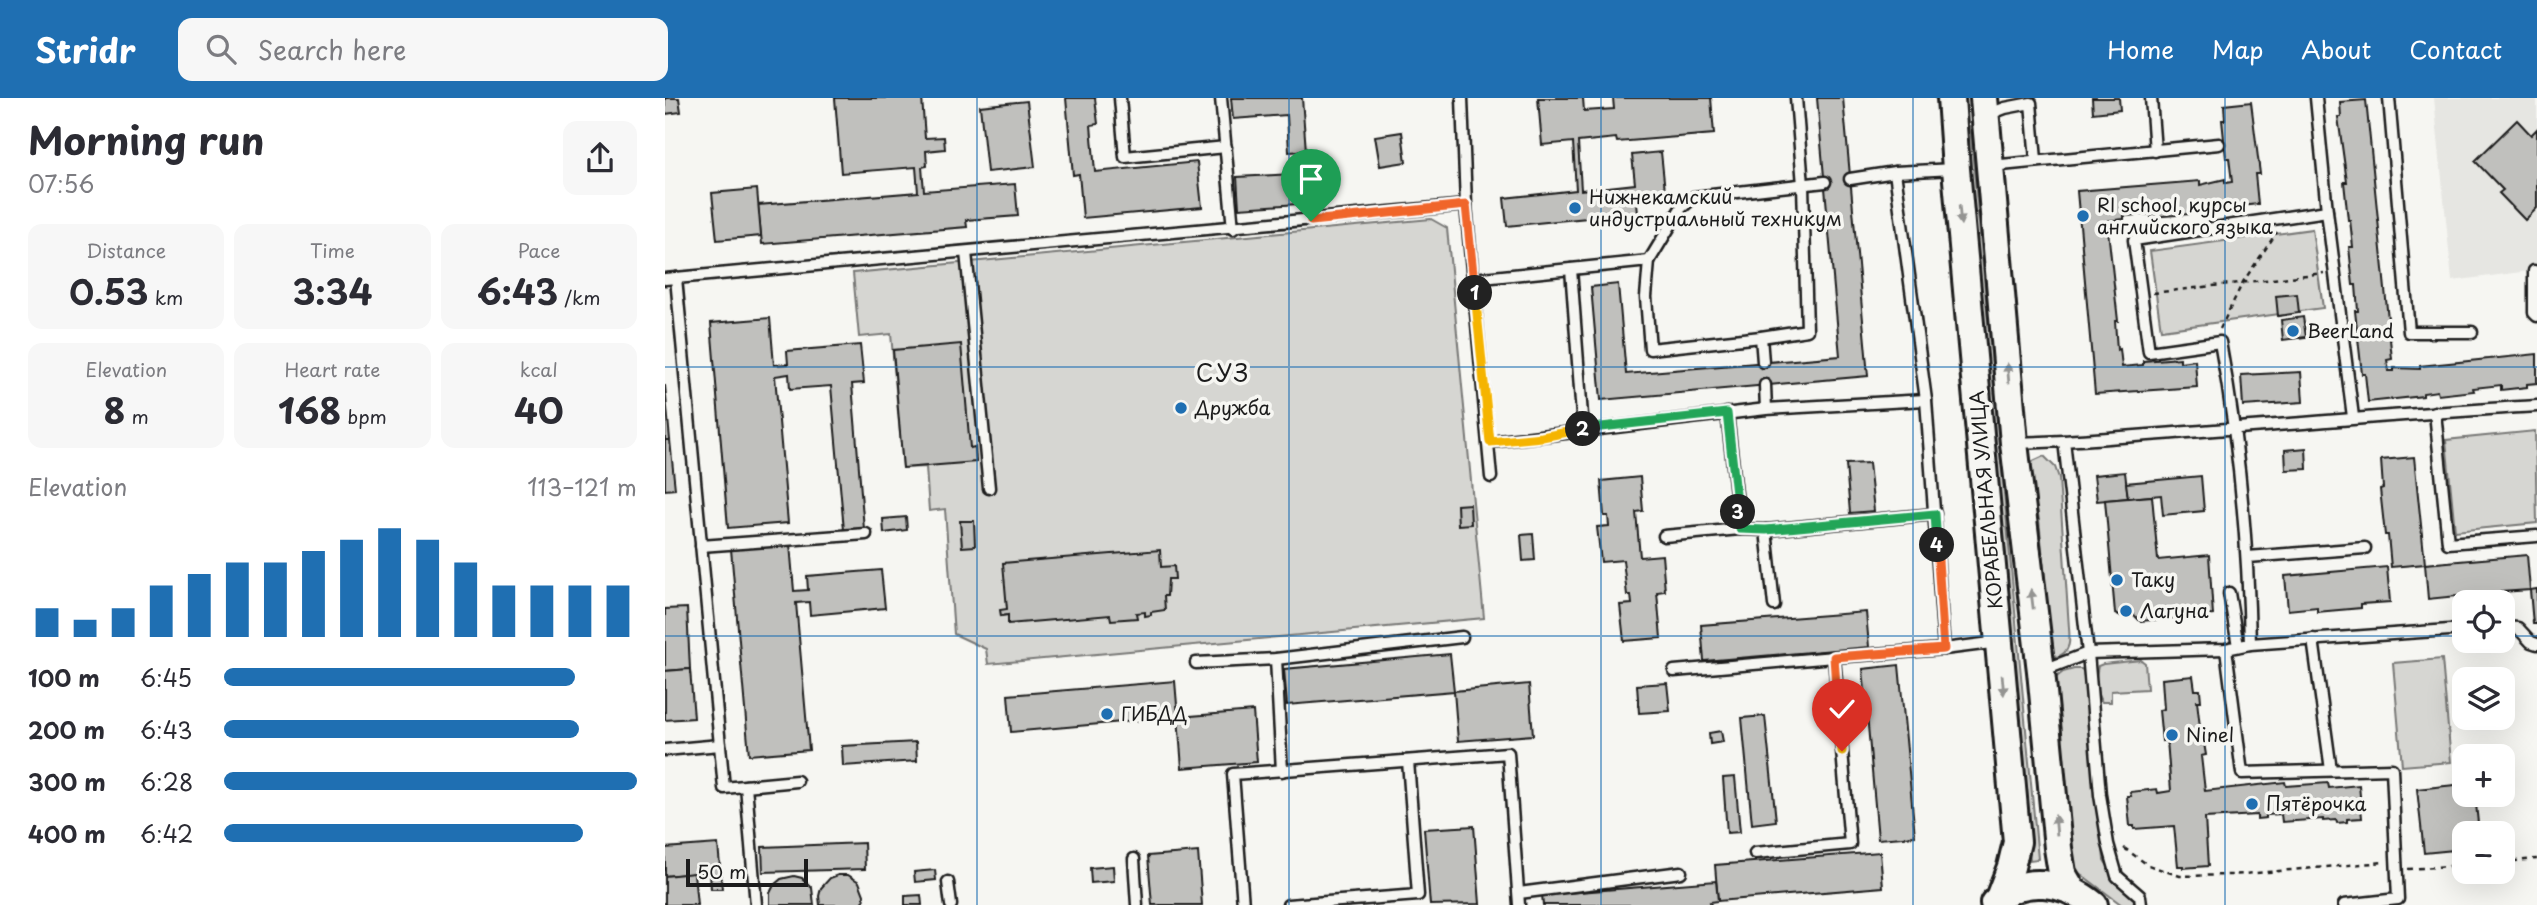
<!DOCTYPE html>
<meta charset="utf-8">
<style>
:root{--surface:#fff;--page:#f7f7f7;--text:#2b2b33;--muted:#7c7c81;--accent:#1f6fb2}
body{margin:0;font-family:"Playpen Sans",sans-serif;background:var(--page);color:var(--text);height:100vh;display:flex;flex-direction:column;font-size:26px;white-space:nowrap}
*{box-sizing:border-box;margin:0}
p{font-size:23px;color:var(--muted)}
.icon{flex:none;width:38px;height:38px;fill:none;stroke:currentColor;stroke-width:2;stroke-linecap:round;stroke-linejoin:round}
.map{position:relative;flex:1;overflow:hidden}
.details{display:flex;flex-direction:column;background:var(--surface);width:665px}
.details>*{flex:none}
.controls{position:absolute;left:1787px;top:492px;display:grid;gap:14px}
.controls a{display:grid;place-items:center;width:63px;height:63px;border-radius:14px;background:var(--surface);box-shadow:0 7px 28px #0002;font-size:35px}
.scale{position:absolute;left:21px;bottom:18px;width:122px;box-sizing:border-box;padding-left:7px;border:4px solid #1c1c1c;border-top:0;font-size:19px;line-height:24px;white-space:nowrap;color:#1c1c1c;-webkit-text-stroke:5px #f6f6f2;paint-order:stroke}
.pin{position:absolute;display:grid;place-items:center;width:60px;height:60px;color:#fff;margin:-72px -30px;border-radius:50% 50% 50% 0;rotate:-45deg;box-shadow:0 0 7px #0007}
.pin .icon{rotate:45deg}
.km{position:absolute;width:35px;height:35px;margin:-18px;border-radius:50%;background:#222;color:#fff;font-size:19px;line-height:35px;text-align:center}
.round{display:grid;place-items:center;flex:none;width:74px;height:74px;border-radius:14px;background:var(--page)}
.summary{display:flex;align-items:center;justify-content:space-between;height:119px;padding:0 28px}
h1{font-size:38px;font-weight:700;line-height:52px}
.stats{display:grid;grid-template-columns:repeat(3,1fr);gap:10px;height:119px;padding:7px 28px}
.stats div{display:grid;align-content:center;border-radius:14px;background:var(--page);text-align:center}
.stats b{font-size:35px;font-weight:700}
.stats small{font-size:19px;font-weight:400}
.stats p{font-size:19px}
.chart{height:196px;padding:14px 28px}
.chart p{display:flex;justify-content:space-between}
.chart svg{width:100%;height:126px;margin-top:7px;stroke:var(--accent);stroke-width:6}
ul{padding:0 28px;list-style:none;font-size:23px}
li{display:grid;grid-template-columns:112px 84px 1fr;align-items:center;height:52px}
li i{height:18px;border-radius:9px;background:var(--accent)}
header{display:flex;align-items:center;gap:42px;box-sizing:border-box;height:98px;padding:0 35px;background:var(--accent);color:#fff}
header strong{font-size:33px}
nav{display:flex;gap:38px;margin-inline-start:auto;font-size:24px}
.search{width:490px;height:63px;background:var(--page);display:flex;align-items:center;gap:18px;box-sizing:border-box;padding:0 24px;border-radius:14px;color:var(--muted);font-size:26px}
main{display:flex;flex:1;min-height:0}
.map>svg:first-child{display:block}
</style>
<header>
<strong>Stridr</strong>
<div class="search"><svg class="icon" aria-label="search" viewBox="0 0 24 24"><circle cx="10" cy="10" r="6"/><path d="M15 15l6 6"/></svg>Search here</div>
<nav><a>Home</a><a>Map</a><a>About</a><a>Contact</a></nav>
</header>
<main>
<section class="details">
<div class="summary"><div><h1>Morning run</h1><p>07:56</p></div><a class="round"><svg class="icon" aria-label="share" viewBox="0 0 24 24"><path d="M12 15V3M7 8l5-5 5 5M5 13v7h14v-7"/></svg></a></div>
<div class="stats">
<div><p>Distance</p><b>0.53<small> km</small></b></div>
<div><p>Time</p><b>3:34</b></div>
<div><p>Pace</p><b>6:43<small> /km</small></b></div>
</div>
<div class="stats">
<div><p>Elevation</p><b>8<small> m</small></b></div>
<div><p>Heart rate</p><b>168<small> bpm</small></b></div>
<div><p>kcal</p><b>40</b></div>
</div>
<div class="chart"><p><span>Elevation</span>113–121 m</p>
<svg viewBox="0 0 160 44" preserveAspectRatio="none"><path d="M5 44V34M15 44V38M25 44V34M35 44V26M45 44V22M55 44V18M65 44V18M75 44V14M85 44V10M95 44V6M105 44V10M115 44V18M125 44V26M135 44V26M145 44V26M155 44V26"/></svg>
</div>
<ul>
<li><b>100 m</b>6:45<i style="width:85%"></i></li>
<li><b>200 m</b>6:43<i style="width:86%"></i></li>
<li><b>300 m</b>6:28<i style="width:100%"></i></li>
<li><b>400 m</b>6:42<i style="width:87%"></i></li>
</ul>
</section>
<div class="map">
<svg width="1872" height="807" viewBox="0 0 1872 807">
<rect width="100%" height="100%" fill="#f6f6f2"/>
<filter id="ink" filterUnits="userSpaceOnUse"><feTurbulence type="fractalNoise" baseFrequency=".0143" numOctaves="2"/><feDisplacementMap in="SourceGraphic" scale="14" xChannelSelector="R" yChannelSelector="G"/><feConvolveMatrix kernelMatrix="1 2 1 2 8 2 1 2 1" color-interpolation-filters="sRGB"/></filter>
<g filter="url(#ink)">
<!-- built -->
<path fill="#e6e6e2" d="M1769,0h103v172l-85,11z"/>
<!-- green -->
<g fill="#d6d6d2" stroke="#797977" stroke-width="2">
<path d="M1305,28l68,733 -8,1 -69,-733z"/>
<path d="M766,121l16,9 37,390 -496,46 -2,-15 -32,-15 -9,-125 -16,2 -3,-44 -23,1 -12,-134 -32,3 -6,-64z"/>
<path d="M1647,131l11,79 -162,22 -11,-79z"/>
<path d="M1870,333l2,92 -82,8 -9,-91z"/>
<path d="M1379,358l11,11 4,11 10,150c1,12 2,24 -12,29l-9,-7 -2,-61 -7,-69 -2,-12 -5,-5 -3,-32 4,-10z"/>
<path d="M1777,561l9,103 -49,4 -9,-103z"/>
<path d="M1476,562l4,3 2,26 -36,2v11h-9c-7,-8 -7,-25 -4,-36l5,-2z"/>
<path d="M1409,571h7l4,3 19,188c8,14 27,27 31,42l-3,3h-10l-44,-33 -11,-13 -14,-179 10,-8z"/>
</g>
<!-- building -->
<g fill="#c0c0bd" stroke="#1c1c1c" stroke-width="2">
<path d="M0,0h14l2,14 -16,2z"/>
<path d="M170,0h87l3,40 19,-1 1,12 -19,2 1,15 -5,1 2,24 91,-7 3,32 -52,4 1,7 -205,17 -4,-39 160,-13 -2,-25 -75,6z"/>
<path d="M401,0h29l3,26 -7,1 4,47 102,-10 5,45 -119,11 -4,-44 -6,1z"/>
<path d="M566,0h71l4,53 -17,1 -2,-37 -54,4z"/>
<path d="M873,0h45l1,13 30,-2 -1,-11h98l3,36 -97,8 -1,-4 -38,4 3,48 54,-6 -3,-29 29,-3 4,39 -29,3 2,19 -131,13 -3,-28 72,-8 -3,-48 -31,3z"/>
<path d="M1152,0h26l25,278 -267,24 -10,-113 27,-3 8,90 214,-18z"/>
<path d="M1427,0h27l1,12 -27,3z"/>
<path d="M1701,2l26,259 -5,1 2,11h5v-3l26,1v-3l117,-12v29l-10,1v3l-26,3v-5l-28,3 1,3 -36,4 -1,-4 -14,2v3l-55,6 -3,-28h-3l-7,-63h3l-2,-26h-3l-4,-38h4l-3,-27h-2l-4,-38h3l-9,-65h3l-1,-15z"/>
<path d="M362,3l8,66 -48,5 -7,-66z"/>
<path d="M1586,4l9,72h-5l3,30 -28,3 1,4 -28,2 -1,-4 -13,1v4l-38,3v-3l-27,2v3l-17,2 11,100h-3l2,29 3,-1 2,18 21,-2v-4l37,-3v4l15,-2 2,27 -102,7 -18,-203 123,-10v4l25,-6v4l7,-1 -3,-24h-3l-4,-38h3l-1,-15z"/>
<path d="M1852,22l14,15 6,-6v79l-12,12 -26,-27 4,-3 -28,-29z"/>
<path d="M737,34l4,30 -26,4 -5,-30z"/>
<path d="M645,75l2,30 -73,5 -2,-31z"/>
<path d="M92,91l4,47 -44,4 -5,-47z"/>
<path d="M1632,196l2,19 -21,3 -2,-20z"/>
<path d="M1638,219l3,20 -23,3 -2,-20z"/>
<path d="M105,220l4,47 14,-1 -1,-13 73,-6 4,38 -12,1 12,145 -20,1 -13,-144 -41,3 -1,-15 -14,2 13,147 -60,5 -17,-205z"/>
<path d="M296,246l9,104 5,-1 1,15 -73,6 -10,-118z"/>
<path d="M1636,274l2,30 -60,4 -2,-31z"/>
<path d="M0,287l5,55h-5z"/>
<path d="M0,342h5l5,49 -10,1z"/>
<path d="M1641,350l1,21 -21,1 -1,-20z"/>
<path d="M1749,359l11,107 -34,3 -3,-32h-3l-5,-46 3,-1 -2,-28z"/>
<path d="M1204,365l5,48 -24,2 -4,-49z"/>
<path d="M1460,374l3,26 -31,3 -3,-26z"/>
<path d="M1536,378l3,35 -41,4 -2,-20 -33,3 -2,-15z"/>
<path d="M975,379l3,34 -7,1 4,45 22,-2 3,36 -8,1 4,46 -37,3 -4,-36 12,-1 -1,-9h-4l-4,-35 -22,2 -4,-35 12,-1 -1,-10h-4l-3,-35z"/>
<path d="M1487,398l6,64 51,-5 4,60 -73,6 -8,-8 -9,4 -8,-4 -10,-113z"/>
<path d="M805,406l1,20 -13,1 -1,-20z"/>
<path d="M241,419l1,13 -23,3 -1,-14z"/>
<path d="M295,423h14l1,25 -13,1z"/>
<path d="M868,436l2,26 -12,1 -2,-26z"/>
<path d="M125,446l4,47 14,-1 -1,-14 74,-6 4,38 -75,7 -1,-13 -13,1 13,147 -60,5 -18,-206z"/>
<path d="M495,452l1,17 13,-1 1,13h-7l-1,17h-3l1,14 -14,2v3l-6,1v-4l-9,1 1,5 -26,2 -1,-5 -102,9v-9l-7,1 -1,-6 7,-1 -4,-46z"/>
<path d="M1862,457l3,35 -29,2 1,4 -44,4 -1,-4 -29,3 -3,-35z"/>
<path d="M1722,469l3,35 -29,2v4l-44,4v-5l-29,3 -3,-34z"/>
<path d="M1872,491v35h-4l-3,-34z"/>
<path d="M22,510l3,61 -25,2v-62z"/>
<path d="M1201,514l3,35 -165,14 -3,-36z"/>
<path d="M785,556l4,37 -167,14 -3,-36z"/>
<path d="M1234,567l16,171 -37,3 -15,-170z"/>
<path d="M25,571l4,49 -29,2v-49z"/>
<path d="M1528,578l2,14h5l1,11h-4l5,43 2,-1 2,12 -5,1 4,35 80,-9 1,4 42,-3 1,5 30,-3 3,33 -15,1v3l-10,1 -1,-3 -13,1v-2l-41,3 -1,-8 -15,1v3l-9,1v-4l-52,3 3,48 -25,2v-2h-5l-4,-40 -40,3v-3h-4l-3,-30h4l-1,-4 27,-3 1,4 13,-2 -4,-51 -5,1 -3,-31 5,-1 -2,-30z"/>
<path d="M510,583l3,36 -167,15 -3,-37z"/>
<path d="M1002,585l3,28 -31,2 -2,-28z"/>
<path d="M864,586l4,51 -75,6 -4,-50z"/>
<path d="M588,613l4,51 -75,6 -4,-51z"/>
<path d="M1100,618l11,105 -24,3 -10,-106z"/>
<path d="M1056,633l2,11 -13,2 -1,-11z"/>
<path d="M251,644l1,19 -74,5 -1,-20z"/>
<path d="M1070,679l5,55 -13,1 -4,-55z"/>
<path d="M1799,686v10h11l4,39h-15v16l-40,4 -7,-64z"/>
<path d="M809,728l6,78 -50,1 -6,-76z"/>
<path d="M199,745l1,26 -102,3 -1,-25z"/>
<path d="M53,746l4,45h-11l-1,-17 -45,4v-28z"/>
<path d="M533,754l4,53h-50l-4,-49z"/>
<path d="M1215,754l3,35 -165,14 -3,-36z"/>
<path d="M448,768l1,15 -23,2 -1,-15z"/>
<path d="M270,772l1,10 -21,2 -1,-10z"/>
<path d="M29,775l3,32h-32v-29z"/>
<path d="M173,777h10l11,7 5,13 -1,10h-43l-1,-9 2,-8 9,-10z"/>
<path d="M129,778l8,2 10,10 2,17h-44v-12l4,-8 7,-6z"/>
<path d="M1051,783l2,20 -8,1 1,3h-168l-1,-10z"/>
<path d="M256,797l1,10h-17v-9z"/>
</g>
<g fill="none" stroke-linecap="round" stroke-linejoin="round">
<!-- service casing -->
<g stroke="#1c1c1c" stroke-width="15">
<g id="service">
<path d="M455,0l5,59 101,-10"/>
<path d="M556,0l12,131"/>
<path d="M797,0l4,107 25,272"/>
<path d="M1486,0l4,53"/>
<path d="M1724,0l20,234h63"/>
<path d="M1322,17l18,-7 26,-5 5,57"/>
<path d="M1326,68l228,-22"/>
<path d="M1230,74l31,228 18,249"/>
<path d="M1185,81l45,-7 59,-3"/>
<path d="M1662,113l26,206"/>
<path d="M301,154l23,236"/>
<path d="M984,163l32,-53 13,-11 131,-15"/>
<path d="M906,171l12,160"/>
<path d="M1869,173v42l3,3"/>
<path d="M11,180l48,510 73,-7"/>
<path d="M0,181l801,-74"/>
<path d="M808,181l176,-18 -3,36 4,52 111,-12 46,-7 -4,-145 -7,-87"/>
<path d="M1096,239l2,25"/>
<path d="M1100,287l1,24"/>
<path d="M1770,314l13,131 89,-7"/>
<path d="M1062,315l13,116"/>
<path d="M1399,343c158,-10 315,-26 473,-35"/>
<path d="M825,344l276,-33 160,-9"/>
<path d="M1350,345l49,-2 24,212 12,142 8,49 9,32 23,20 1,9"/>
<path d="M1101,432l169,-16"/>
<path d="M999,438l76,-7 26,1 8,75"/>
<path d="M36,448l165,-12"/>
<path d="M1583,459l117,-9"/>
<path d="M1564,495l9,53"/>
<path d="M1838,529l15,1 13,14 6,2"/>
<path d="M1648,541l18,131"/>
<path d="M1585,546l214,-15"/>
<path d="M1561,551l16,124 150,-4 6,130 -54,6"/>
<path d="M611,561l6,112"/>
<path d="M531,565l80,-4 186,-22"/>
<path d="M1379,572l44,-17 138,-4 24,-5c-2,-102 -11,-202 -30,-302l-71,10 -15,-112 193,-29 -11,-113"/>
<path d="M1009,573l160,-14"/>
<path d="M0,652l55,-5"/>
<path d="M81,688l10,119"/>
<path d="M1090,755l95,-9 -16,-187 110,-8 55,-7"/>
<path d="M469,761l3,46"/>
<path d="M283,784l3,23"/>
<path d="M854,795l162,-21"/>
<path d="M578,807l-10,-131 275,-21 11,152"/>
<path d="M623,807l130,-10 -10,-134"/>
</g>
</g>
<!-- secondary casing -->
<g stroke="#1c1c1c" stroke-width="32">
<g id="secondary">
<path d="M1286,0l5,71 61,673 -6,25 -12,31"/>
<path d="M1319,0l30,345 27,228 17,177 4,25 10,17"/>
<path d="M1329,805c28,-30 72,-21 100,2"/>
</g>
</g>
<!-- path -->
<g stroke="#1c1c1c" stroke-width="2.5" stroke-dasharray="5 5" stroke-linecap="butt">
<path d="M1488,195l171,-20"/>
<path d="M1555,231l23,-47 34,-50"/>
<path d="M1459,750l24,17 32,11 52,-1 153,-13"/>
<path d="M1838,764l34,-3"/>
<path d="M1743,771l56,-4"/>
</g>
<!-- service -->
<use href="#service" stroke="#f6f6f2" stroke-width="10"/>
<!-- secondary -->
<use href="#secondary" stroke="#f6f6f2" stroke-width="26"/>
</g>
<!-- one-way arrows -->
<defs><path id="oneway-solid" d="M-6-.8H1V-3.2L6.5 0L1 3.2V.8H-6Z" transform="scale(1.75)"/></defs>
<g fill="#949492">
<use href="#oneway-solid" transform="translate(1295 117) rotate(85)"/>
<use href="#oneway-solid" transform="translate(1343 275) rotate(-95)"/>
<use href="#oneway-solid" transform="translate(1367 501) rotate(-97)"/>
<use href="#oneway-solid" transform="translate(1338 587) rotate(85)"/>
<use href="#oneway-solid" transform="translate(1391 727) rotate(-95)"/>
</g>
</g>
<g fill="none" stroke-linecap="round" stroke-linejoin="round" filter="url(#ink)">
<!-- split-1 casing -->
<g stroke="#fff" stroke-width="14">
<path id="split-1" d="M646,123l155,-16 9,88"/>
</g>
<!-- split-2 casing -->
<g stroke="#fff" stroke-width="14">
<path id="split-2" d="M810,195l15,149 52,-5 41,-8"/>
</g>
<!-- split-3 casing -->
<g stroke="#fff" stroke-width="14">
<path id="split-3" d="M918,331l144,-16 11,99"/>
</g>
<!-- split-4 casing -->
<g stroke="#fff" stroke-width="14">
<path id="split-4" d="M1073,414l2,17 26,1 169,-16 2,31"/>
</g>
<!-- split-5 casing -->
<g stroke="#fff" stroke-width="14">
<path id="split-5" d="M1171,588l-2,-29 110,-8 -7,-104"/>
</g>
<!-- split-6 casing -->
<g stroke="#fff" stroke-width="14">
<path id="split-6" d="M1171,588l6,65"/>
</g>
<!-- split-1 -->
<use href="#split-1" stroke="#f0652b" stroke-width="9"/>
<!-- split-2 -->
<use href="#split-2" stroke="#f5b400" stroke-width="9"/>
<!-- split-3 -->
<use href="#split-3" stroke="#22a559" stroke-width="9"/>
<!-- split-4 -->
<use href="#split-4" stroke="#22a559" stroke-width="9"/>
<!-- split-5 -->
<use href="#split-5" stroke="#f0652b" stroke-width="9"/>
<!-- split-6 -->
<use href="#split-6" stroke="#f5b400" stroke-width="9"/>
</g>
<!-- grid -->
<path fill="none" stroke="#1f6fb2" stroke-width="2" stroke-opacity="0.55" d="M312,0v807M624,0v807M936,0v807M1248,0v807M1560,0v807M0,269h1872M0,538h1799M1838,538h34"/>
<!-- markers -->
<g fill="#1f6fb2" stroke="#f6f6f2" stroke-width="2.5">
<circle cx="910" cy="110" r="7"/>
<circle cx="1418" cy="118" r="7"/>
<circle cx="1628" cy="233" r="7"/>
<circle cx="516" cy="310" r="7"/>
<circle cx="1452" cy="482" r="7"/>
<circle cx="1461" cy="513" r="7"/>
<circle cx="442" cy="616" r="7"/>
<circle cx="1507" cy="637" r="7"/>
<circle cx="1587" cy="706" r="7"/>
</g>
<g text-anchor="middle" stroke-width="7" stroke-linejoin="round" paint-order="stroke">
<!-- poi labels -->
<g font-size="19" fill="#1c1c1c" stroke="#f6f6f2" text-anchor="start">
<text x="924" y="106">Нижнекамский<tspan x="924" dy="22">индустриальный техникум</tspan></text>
<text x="1432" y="114">RI school, курсы<tspan x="1432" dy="22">английского языка</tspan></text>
<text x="1642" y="240">BeerLand</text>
<text x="530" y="317">Дружба</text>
<text x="1466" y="489">Таку</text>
<text x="1475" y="520">Лагуна</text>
<text x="456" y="623">ГИБДД</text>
<text x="1521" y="644">Ninel</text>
<text x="1601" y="713">Пятёрочка</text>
</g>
<!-- street labels -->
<g font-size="19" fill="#1c1c1c" stroke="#f6f6f2">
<text transform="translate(1321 402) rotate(-95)" y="7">КОРАБЕЛЬНАЯ УЛИЦА</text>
</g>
<!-- quarter labels -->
<g font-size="23" letter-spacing="2" fill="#1c1c1c" stroke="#f6f6f2">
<text x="558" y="284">СУЗ</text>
</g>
</g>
</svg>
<div class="controls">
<a><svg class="icon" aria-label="locate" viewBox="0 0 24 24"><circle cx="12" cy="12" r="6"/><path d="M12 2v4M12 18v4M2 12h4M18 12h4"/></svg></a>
<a><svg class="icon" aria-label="layers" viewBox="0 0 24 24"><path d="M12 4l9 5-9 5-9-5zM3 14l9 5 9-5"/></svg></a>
<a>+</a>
<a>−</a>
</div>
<div class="scale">50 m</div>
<div class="pin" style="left:646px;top:123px;background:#1e9e55"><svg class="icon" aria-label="arrive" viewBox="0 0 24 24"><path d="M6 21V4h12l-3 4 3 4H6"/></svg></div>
<div class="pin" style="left:1177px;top:653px;background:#d93025"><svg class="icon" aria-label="check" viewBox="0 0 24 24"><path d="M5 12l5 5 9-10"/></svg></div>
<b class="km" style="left:810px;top:195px">1</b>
<b class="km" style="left:918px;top:331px">2</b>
<b class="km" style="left:1073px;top:414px">3</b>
<b class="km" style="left:1272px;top:447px">4</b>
</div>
</main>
